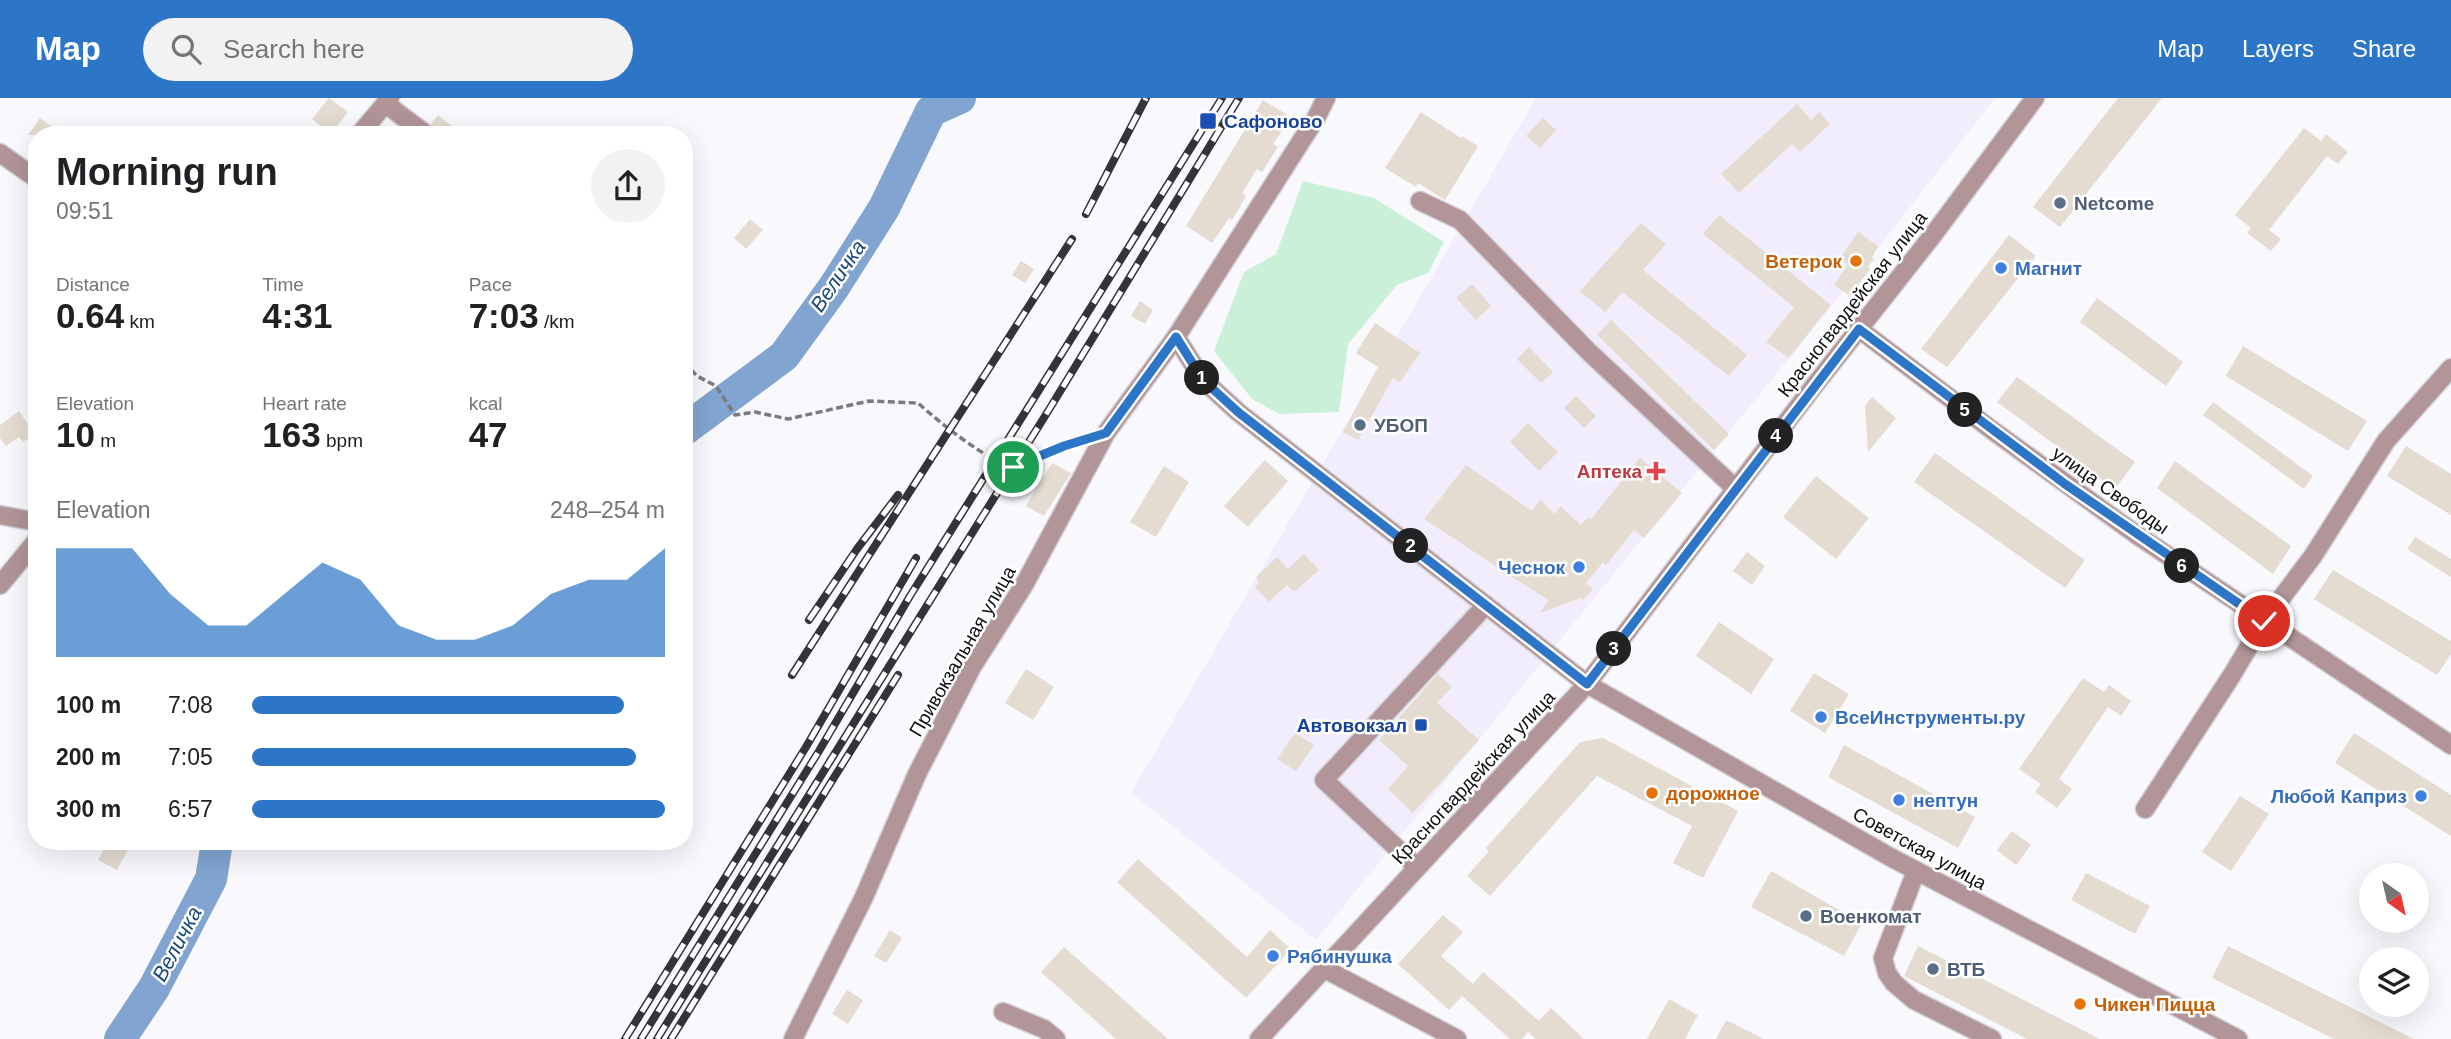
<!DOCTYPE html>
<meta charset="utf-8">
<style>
:root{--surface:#fff;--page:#f2f2f2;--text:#202124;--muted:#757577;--accent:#2d76c7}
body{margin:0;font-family:Arial,sans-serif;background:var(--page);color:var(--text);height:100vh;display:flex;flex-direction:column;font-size:26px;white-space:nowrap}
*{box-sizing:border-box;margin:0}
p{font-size:23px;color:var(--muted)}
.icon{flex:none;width:38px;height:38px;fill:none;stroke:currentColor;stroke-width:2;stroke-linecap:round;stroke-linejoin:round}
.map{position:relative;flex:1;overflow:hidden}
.sheet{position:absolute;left:28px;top:28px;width:665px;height:724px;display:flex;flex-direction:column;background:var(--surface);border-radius:28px;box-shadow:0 7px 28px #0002}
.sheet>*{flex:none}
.needle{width:46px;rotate:146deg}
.buttons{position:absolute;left:2359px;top:765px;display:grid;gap:14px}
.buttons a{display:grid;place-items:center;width:70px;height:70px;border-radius:50%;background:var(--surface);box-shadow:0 7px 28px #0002;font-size:35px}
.pin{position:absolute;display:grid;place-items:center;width:60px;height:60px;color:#fff;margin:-30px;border:4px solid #fff;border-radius:50%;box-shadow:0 2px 7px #0007}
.km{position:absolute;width:35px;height:35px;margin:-18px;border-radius:50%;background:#222;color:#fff;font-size:19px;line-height:35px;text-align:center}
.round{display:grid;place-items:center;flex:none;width:74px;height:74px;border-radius:37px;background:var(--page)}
.overview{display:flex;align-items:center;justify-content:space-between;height:119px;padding:0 28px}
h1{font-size:38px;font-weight:600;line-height:52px}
.metrics{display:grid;grid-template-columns:repeat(3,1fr);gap:10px;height:119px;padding:7px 28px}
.metrics div{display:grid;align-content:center}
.metrics b{font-size:35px;font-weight:600}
.metrics small{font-size:19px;font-weight:400}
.metrics p{font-size:19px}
.chart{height:196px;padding:14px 28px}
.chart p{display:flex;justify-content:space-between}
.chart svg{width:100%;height:126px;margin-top:7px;fill:var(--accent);opacity:.7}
ul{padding:0 28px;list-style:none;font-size:23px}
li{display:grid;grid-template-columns:112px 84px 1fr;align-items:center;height:52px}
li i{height:18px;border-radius:9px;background:var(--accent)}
header{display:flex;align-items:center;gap:42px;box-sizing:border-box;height:98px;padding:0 35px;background:var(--accent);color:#fff}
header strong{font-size:33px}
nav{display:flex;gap:38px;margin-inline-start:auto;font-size:24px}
.search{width:490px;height:63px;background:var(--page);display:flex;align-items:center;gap:18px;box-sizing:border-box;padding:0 24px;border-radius:38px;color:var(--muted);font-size:26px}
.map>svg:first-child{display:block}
</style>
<header>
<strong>Map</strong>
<div class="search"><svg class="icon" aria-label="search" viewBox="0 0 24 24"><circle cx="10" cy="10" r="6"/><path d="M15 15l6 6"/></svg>Search here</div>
<nav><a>Map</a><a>Layers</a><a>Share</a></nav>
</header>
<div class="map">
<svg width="2451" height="941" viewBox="0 0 2451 941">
<rect width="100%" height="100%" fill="#f9f8fd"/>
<!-- built -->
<path fill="#f1edfd" d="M1536,0h459l-131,168 -548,674 -185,-147z"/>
<!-- green -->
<path fill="#caf0d9" d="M1303,83l71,17 70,44 -16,31 -31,12 -49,59 -9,68 -60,2 -27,-15 -38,-48 30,-79 32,-18z"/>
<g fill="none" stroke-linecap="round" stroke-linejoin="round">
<!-- river -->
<g stroke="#81a5d0" stroke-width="32">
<path d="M684,332l100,-74 50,-69 50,-79 47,-97 29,-13"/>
<path d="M120,941l34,-51 57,-109 6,-37"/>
</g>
</g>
<!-- building -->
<g fill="#e4dbd1">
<path d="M329,0l19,14 -17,22 -19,-15z"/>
<path d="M2118,0h44l-102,129 -27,-20z"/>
<path d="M1263,2l28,17 -18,27 5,3 -16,25 -5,-3 -15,24 4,3 -14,24 -3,-2 -17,25 -26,-17z"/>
<path d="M1797,6l14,16 8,-8 11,12 -30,28 -8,-8 -53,49 -18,-19z"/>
<path d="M1421,14l40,26 1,-2 16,10 -33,54 -27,-17 -2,4 -31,-19z"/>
<path d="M438,17l25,20h-25l-1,-5 -6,-6z"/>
<path d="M40,20l23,17h-35z"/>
<path d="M1543,20l13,12 -16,18 -14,-12z"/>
<path d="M2304,30l17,13 5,-7 22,18 -10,12 -11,-8 -58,74 12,9 -10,12 -24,-18 4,-5 -16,-13z"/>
<path d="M1719,117l112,90 -42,53 -23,-16 28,-35 -91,-73z"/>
<path d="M750,121l13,11 -17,19 -12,-11z"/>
<path d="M1641,125l25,21 -23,26 104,85 -18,21 -107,-84 -17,20 -25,-21z"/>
<path d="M1858,134l20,14 -6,12 2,1 -6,8 2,2 -20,27 -16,-11 14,-21 -8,-6z"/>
<path d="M2009,137l27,21 -89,111 -26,-18z"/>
<path d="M1021,163l13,8 -9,14 -13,-8z"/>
<path d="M1472,186l19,22 -15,14 -20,-22z"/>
<path d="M2097,200l86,64 -17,24 -86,-64z"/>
<path d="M1140,203l13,9 -8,14 -14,-8z"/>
<path d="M1611,222l118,114 -15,16 -117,-115z"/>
<path d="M1375,225l45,30 -20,29 -7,-4 -35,62 -15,-8 35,-65 -22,-14z"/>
<path d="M2243,248l124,75 -19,30 -122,-75z"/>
<path d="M1529,249l24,25 -12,11 -24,-24z"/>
<path d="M2017,279l118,85 -20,27 -118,-87z"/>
<path d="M1576,298l20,20 -12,12 -20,-20z"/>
<path d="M1872,299l24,21 -28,34 -3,-46z"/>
<path d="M2213,304l100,74 -9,13 -101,-74z"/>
<path d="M19,313l16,23 -12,8 -4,-5 -13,9 -6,-8v-13z"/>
<path d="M1528,325l30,29 -19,19 -29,-29z"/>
<path d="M2406,348l45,28v41l-64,-39z"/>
<path d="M1935,355l150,107 -20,28 -151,-106z"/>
<path d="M1640,360l42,35 -38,45 -10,-8 -28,35 -3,-3 -17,21 7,6 -10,11 -2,-2 -41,15 8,-13 -124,-81 42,-54 66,46 8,-11 15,14 5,-8 21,19 7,-8 3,2z"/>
<path d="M1265,362l23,21 -40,46 -24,-21z"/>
<path d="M2175,363l116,85 -18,28 -116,-86z"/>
<path d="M1052,365l19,10 -27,43 -18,-10z"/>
<path d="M1164,368l25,16 -33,55 -26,-15z"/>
<path d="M1816,378l53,42 -33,41 -53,-42z"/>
<path d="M2415,439l36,22v18l-44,-28z"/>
<path d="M1747,454l18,14 -13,19 -19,-14z"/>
<path d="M1304,456l15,16 -25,22 -7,-7 -18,17 -14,-15 4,-5 -3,-5 21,-20 11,12z"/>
<path d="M2333,472l118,71v13l-14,21 -123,-76z"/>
<path d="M1719,524l55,37 -23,35 -55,-38z"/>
<path d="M1026,571l28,18 -21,33 -28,-17z"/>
<path d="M1814,575l35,21 -24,39 -35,-22z"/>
<path d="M1438,576l14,13 -15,16 42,37 -66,73 -25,-24 20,-23 -29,-26z"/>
<path d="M2083,580l21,14 5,-7 22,16 -10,15 -13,-9 -49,72 13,10 -15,19 -22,-16 6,-8 -22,-15z"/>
<path d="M1295,635l19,12 -18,26 -19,-12z"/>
<path d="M2354,635l97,62v41l-116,-73z"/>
<path d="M1603,640l135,73 -35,67 -30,-15 19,-37 -95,-50 -107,120 -23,-20 22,-25 -3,-3 94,-106z"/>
<path d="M1844,647l131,72 -17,31 -130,-71z"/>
<path d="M2240,698l29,18 -38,57 -29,-19z"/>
<path d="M2012,733l19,14 -15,20 -19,-15z"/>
<path d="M108,744h24l-15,28 -19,-10z"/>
<path d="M1138,761l109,98 23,-27 21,19 -45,49 -129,-116z"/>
<path d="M1771,773l91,52 -18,33 -93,-49z"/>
<path d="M2086,775l64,33 -15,28 -64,-34z"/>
<path d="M1443,817l20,17 -22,24 32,28 10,-12 56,49 12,-13 33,31h-48l-8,-7 -6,7h-12l-48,-43 -13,14 -51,-46z"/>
<path d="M890,832l12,8 -16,25 -12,-7z"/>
<path d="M1918,848l182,93h-73l-123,-63z"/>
<path d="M2228,848l186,93h-80l-122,-61z"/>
<path d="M1064,849l104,92h-52l-75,-67z"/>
<path d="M847,892l16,10 -15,24 -16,-10z"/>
<path d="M1669,901l29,16 -13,24h-38z"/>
<path d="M1726,922l38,19h-48z"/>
</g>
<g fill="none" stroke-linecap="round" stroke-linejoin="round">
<!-- minor casing -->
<g stroke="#d3d2d7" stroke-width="21">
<g id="minor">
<path d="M1326,0l-10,20 -140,219 27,43 35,32 349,272 305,174 346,181"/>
<path d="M386,6l41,31"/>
<path d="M359,37l31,-37"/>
<path d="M0,55l37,26"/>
<path d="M1420,103l40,19 129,132 147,137"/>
<path d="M1859,231l133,101 145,105 314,210"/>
<path d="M0,417l37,7"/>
<path d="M0,487l37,-45"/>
<path d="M2145,711l87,-134 32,-54 49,-65 73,-115 65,-73"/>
<path d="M1417,769l-93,-87 162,-175"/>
<path d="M1916,773l-33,87 4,15 7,10 20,17 78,39"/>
<path d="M1323,870l134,71"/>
<path d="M1003,914l41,17 12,10"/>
<path d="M793,941l71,-142 53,-123 55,-107 52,-82 82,-152 70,-96"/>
<path d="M1259,941l328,-355 227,-298 119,-151 102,-137"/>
</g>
</g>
<!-- path -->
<path stroke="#7b7a7f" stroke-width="3.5" stroke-dasharray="7 3.5" stroke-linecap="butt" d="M684,264l13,14 19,10 19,29 20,-3 33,7 81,-18 49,2c21,19 72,61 100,65l46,-22 19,-6"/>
<!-- minor -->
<use href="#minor" stroke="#b19598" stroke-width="18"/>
<!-- rail casing -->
<g stroke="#343338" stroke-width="8">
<g id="rail">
<path d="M1086,116l60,-116"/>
<path d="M809,522l48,-71 41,-54"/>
<path d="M792,577l280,-436"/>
<path d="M625,941l181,-292 110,-189"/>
<path d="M641,941l178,-288 91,-155 312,-498"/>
<path d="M657,941l393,-631 189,-310"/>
<path d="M671,941l227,-364"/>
</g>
</g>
<!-- rail -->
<use href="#rail" stroke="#fff" stroke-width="5" stroke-dasharray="16" stroke-linecap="butt"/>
</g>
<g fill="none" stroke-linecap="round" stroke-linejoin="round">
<!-- route casing -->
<g stroke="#fff" stroke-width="14">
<path id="route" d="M1013,369l7,1 10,-8 34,-14 42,-13 70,-96 27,43 35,32 349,272 272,-355 206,155 199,137"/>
</g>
<!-- route -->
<use href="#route" stroke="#2d76c7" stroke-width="9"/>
</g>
<!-- markers -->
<g fill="#1a4fb4" stroke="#fff" stroke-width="2.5">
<rect x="1199" y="14" width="18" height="18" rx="3.5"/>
<rect x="1414" y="620" width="14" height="14" rx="3.5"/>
</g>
<g fill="#5c6f8a" stroke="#fff" stroke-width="2.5">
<circle cx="2060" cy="105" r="7"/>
<circle cx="1360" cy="327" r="7"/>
<circle cx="1806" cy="818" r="7"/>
<circle cx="1933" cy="871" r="7"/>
</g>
<g fill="#e8710a" stroke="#fff" stroke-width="2.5">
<circle cx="1856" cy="163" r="7"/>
<circle cx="1652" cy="695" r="7"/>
<circle cx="2080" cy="906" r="7"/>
</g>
<g fill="#3f7fe0" stroke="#fff" stroke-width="2.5">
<circle cx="2001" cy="170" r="7"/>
<circle cx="1579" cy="469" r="7"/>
<circle cx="1821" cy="619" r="7"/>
<circle cx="2421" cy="698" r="7"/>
<circle cx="1899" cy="702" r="7"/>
<circle cx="1273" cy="858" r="7"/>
</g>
<path fill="#e0444e" stroke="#fff" stroke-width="2.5" d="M1652.5 362.5h7v7h7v7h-7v7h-7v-7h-7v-7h7z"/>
<g text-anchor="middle" stroke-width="5" stroke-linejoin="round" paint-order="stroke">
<!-- transit labels -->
<g font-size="19" font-weight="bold" fill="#164399" stroke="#fff" text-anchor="start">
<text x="1224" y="30">Сафоново</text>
<text x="1407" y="634" text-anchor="end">Автовокзал</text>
</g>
<!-- service labels -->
<g font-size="19" font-weight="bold" fill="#4e5e75" stroke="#fff" text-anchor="start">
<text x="2074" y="112">Netcome</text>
<text x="1374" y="334">УБОП</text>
<text x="1820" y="825">Военкомат</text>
<text x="1947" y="878">ВТБ</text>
</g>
<!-- food labels -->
<g font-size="19" font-weight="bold" fill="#c56008" stroke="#fff" text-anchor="start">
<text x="1842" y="170" text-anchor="end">Ветерок</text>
<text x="1666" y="702">дорожное</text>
<text x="2094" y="913">Чикен Пицца</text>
</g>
<!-- shop labels -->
<g font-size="19" font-weight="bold" fill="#366cbe" stroke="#fff" text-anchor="start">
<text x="2015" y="177">Магнит</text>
<text x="1565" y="476" text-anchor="end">Чеснок</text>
<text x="1835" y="626">ВсеИнструменты.ру</text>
<text x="2407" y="705" text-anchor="end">Любой Каприз</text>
<text x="1913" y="709">нептун</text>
<text x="1287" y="865">Рябинушка</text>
</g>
<!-- street labels -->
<g font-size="19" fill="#0e0d11" stroke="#fff">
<text transform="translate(1852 206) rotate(-52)" y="7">Красногвардейская улица</text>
<text transform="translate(2111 392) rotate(35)" y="7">улица Свободы</text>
<text transform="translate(962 553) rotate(-60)" y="7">Привокзальная улица</text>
<text transform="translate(1473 679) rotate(-47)" y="7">Красногвардейская улица</text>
<text transform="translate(1920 750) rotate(29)" y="7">Советская улица</text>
</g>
<!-- health labels -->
<g font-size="19" font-weight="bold" fill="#be3a42" stroke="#fff" text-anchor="end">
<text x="1642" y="380">Аптека</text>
</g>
<!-- water labels -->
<g font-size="21" font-style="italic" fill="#16487d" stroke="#fff">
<text transform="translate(838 178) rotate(-56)" y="7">Величка</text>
<text transform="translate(177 846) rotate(-62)" y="7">Величка</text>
</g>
</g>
</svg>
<div class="buttons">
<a><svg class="needle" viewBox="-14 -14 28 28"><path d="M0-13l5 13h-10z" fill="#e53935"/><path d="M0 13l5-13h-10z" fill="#757577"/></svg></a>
<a><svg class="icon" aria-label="layers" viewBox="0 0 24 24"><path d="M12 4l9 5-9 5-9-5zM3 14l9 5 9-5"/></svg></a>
</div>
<div class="pin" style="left:1013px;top:369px;background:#1e9e55"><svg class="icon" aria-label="arrive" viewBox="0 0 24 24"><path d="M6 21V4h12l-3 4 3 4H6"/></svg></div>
<div class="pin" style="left:2264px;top:523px;background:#d93025"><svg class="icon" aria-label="check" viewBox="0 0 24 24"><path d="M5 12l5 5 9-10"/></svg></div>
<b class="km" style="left:1202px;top:280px">1</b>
<b class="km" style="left:1411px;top:448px">2</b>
<b class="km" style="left:1614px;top:551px">3</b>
<b class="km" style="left:1776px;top:338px">4</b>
<b class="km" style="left:1965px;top:312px">5</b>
<b class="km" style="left:2182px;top:468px">6</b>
<section class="sheet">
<div class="overview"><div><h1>Morning run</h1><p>09:51</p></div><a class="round"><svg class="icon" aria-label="share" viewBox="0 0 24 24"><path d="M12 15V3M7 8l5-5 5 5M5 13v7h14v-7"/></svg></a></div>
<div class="metrics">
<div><p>Distance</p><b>0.64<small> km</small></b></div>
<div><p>Time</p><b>4:31</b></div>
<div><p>Pace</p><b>7:03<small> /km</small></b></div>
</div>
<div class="metrics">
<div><p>Elevation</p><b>10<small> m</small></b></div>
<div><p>Heart rate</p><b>163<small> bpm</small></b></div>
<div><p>kcal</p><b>47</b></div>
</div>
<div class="chart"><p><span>Elevation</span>248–254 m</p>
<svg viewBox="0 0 160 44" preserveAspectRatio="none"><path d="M0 44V6L10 6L20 6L30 22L40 33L50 33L60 22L70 11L80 17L90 33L100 38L110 38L120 33L130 22L140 17L150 17L160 6V44z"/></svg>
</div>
<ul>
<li><b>100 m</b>7:08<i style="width:90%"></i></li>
<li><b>200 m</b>7:05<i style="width:93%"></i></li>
<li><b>300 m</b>6:57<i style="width:100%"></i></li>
</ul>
</section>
</div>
